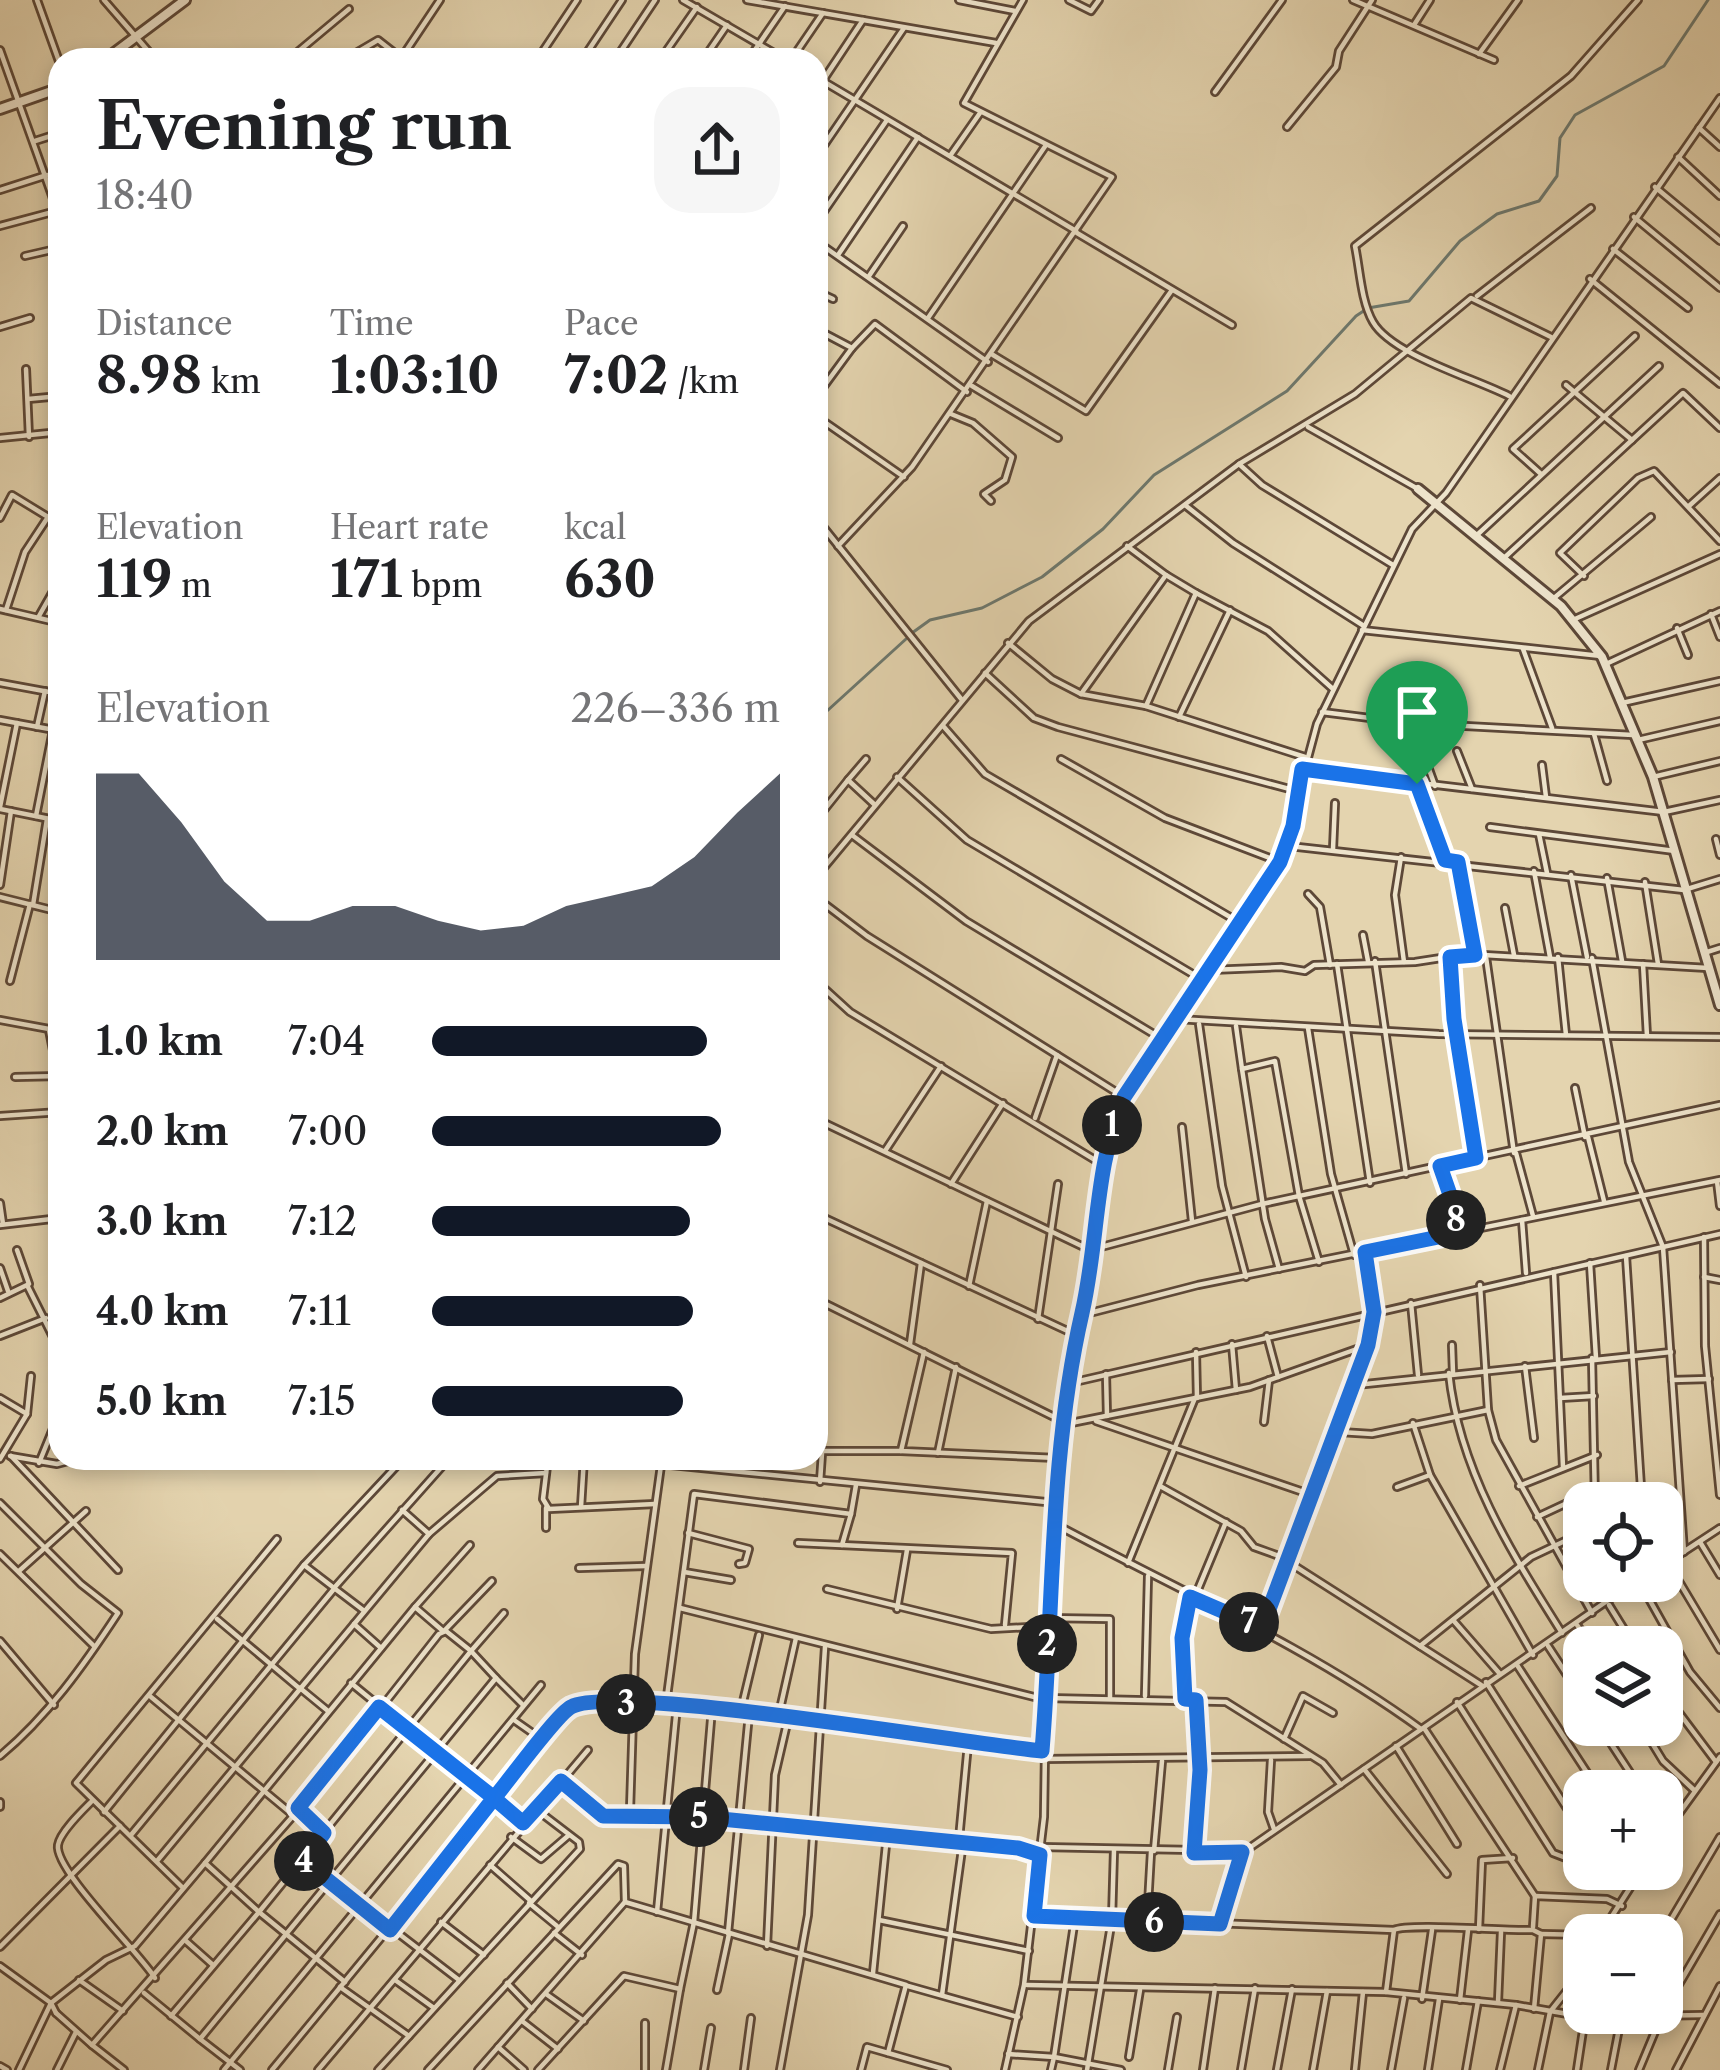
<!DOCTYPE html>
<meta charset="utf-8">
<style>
:root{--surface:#fff;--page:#f6f6f6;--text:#202124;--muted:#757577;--accent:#111827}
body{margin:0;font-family:"Libre Caslon Text",serif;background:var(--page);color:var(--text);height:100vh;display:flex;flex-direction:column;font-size:45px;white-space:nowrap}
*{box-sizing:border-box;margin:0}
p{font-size:39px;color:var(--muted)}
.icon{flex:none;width:66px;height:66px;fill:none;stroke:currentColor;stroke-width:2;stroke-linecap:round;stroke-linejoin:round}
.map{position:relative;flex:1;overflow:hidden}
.side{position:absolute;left:48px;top:48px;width:780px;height:1422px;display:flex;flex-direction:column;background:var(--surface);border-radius:36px;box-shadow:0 6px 18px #0003}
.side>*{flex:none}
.controls{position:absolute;left:1563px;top:1482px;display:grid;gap:24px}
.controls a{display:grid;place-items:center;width:120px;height:120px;border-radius:24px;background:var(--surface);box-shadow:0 6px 18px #0003;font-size:60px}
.pin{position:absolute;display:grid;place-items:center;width:102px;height:102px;color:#fff;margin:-123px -51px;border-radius:50% 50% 50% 0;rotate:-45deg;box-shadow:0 0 12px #0007}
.pin .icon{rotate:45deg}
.km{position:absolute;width:60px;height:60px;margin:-30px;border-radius:50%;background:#222;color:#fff;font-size:33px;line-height:60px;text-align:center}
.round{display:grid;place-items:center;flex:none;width:126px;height:126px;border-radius:36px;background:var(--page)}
.overview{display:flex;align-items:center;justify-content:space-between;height:204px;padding:0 48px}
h1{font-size:66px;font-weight:700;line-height:90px}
.figures{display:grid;grid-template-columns:repeat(3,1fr);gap:18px;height:204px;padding:12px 48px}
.figures div{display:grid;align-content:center}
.figures b{font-size:51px;font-weight:700}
.figures small{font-size:33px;font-weight:400}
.figures p{font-size:33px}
.chart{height:336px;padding:24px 48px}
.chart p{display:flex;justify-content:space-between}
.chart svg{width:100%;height:216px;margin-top:12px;fill:var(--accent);opacity:.7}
ul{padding:0 48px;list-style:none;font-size:39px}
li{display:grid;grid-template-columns:192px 144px 1fr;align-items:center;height:90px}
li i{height:30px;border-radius:15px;background:var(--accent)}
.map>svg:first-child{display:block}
</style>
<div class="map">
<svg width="1720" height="2070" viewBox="0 0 1720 2070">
<rect width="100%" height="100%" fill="#e4d4af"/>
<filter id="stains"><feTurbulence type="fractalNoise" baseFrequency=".00167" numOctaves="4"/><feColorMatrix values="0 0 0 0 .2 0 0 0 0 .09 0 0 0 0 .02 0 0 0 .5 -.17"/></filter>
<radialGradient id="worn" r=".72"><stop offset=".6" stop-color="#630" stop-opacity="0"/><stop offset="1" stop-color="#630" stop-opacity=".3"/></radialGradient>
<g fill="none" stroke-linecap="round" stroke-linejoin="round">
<!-- stream -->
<g stroke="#6d796f" stroke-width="3">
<path d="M912,633l18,-13 52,-12 60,-31 61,-48 51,-54 133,-84 69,-75 12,-8 41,-7 51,-60 37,-27 42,-13 18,-25 3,-38 15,-23 89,-49 44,-66"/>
<path d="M816,721l90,-82"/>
</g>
<!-- minor casing -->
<g stroke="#5d4838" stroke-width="10">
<g id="minor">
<path d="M37,0l23,64"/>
<path d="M104,0l52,60"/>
<path d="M683,0l103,60"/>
<path d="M747,0l249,43"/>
<path d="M959,0l56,11"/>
<path d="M1069,0l22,11 8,-11"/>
<path d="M1353,0l141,60"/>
<path d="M1414,25l16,-25"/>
<path d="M0,50l60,168"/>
<path d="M1479,54l39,-54"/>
<path d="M288,60l61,-51"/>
<path d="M344,60l34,-20 23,18"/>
<path d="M400,60l40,-60"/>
<path d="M537,60l40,-60"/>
<path d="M582,60l40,-60"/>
<path d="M615,60l40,-60"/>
<path d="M660,60l37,-53"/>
<path d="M703,60l24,-35"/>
<path d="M748,60l37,-54"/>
<path d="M791,60l32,-47"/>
<path d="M816,77l260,154"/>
<path d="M816,91l47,-71"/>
<path d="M1215,92l67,-92"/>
<path d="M1287,127l49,-60 3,-16 33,-51"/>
<path d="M1699,128l21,19"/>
<path d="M35,141l25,-8"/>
<path d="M950,156l30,-43"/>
<path d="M816,157l88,-129"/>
<path d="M1678,157l42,39"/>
<path d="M1655,187l65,54"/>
<path d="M0,190l47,-15"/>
<path d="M1634,217l86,71"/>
<path d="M816,223l71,-103"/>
<path d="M0,226l60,-16"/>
<path d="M1077,233l155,92"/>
<path d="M816,241l172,121"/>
<path d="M1613,249l75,59"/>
<path d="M838,255l80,-118"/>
<path d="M25,256l35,-8"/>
<path d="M869,276l34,-50"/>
<path d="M1590,279l130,105"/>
<path d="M816,291l17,8"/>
<path d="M1477,296l114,-88"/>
<path d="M928,318l118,-173"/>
<path d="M0,327l30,-9"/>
<path d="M816,329l36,19 -36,49"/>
<path d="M852,348l23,-24 92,68"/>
<path d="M993,355l93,56 86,-121"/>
<path d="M26,369l3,68"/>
<path d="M1566,385l66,55"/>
<path d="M972,386l86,52"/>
<path d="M1509,396c-35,-18 -117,-41 -136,-74 -12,-21 -13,-52 -18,-76l216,-170 67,-76"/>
<path d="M28,399l32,-3"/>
<path d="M951,414l22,9 39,34 -7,23 -21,14 7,7"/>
<path d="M816,416l88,61"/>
<path d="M1308,427l110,62"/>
<path d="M0,438l60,-6"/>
<path d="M1239,464l23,21 131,80"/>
<path d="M1541,474l-28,-25 122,-113"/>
<path d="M1185,505l48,38 131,83"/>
<path d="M1689,506l31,-28"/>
<path d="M48,517l12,7"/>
<path d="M0,518l12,-23 36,22 -23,35 -19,58"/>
<path d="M816,518l146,182"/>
<path d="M1477,535l182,-169"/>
<path d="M838,546l74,-79 200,-290 -148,-74 59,-103"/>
<path d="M1504,558l179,-165 37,35"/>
<path d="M1166,575l30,18"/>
<path d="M1584,576l-24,-23 78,-75 16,-7 66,70"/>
<path d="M1554,598l97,-81"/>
<path d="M0,609l60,14"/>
<path d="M1711,614l9,23"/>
<path d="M39,616l21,-37"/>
<path d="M1575,619l145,-65"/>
<path d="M1677,628l11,27"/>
<path d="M1362,630l239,26"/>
<path d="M1008,643l44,36 29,15 65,12 159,51"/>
<path d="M1523,649l29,79"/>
<path d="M1606,664l114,-53"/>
<path d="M985,673l49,45 24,9 239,64"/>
<path d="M0,683l60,11"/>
<path d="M1081,694l85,-119 -39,-29"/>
<path d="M1622,703l98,-22"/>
<path d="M1146,706l50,-113 72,38 65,58"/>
<path d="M1322,712l88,11 223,12"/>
<path d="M1179,717l51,-107"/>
<path d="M0,720l60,11"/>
<path d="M1413,725l22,61"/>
<path d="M37,727l8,-36"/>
<path d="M944,727l41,47 257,150"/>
<path d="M1594,734l13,47"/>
<path d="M1638,740l82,-19"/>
<path d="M1457,751l15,38"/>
<path d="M1061,759l104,59 115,44"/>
<path d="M1542,765l4,32"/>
<path d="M1302,769l362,43 56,-12"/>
<path d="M897,777l70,63 234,139"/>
<path d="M1653,777l67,-16"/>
<path d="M848,780l18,-21"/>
<path d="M1417,784l28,76"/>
<path d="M0,807l17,-84"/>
<path d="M0,809l60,12"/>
<path d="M36,816l17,-86"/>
<path d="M816,820l32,-40 27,25"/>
<path d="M1490,827l185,24"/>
<path d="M1539,834l8,39"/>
<path d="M852,835l114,86 196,118"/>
<path d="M1716,839l4,16"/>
<path d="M1289,846l395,44 36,-11"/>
<path d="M1333,849l2,-46"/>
<path d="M1401,857l-6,38 9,67"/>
<path d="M1458,862l17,93"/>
<path d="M1534,871l16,86"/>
<path d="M1571,875l16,82"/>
<path d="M816,877l213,-256 210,-157 116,-70 116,-96 80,39"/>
<path d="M1607,878l15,83"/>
<path d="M1645,882l13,82"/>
<path d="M0,885l11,-74"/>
<path d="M1308,894l12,13 10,58"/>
<path d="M0,897l60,15"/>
<path d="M33,905l14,-86"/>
<path d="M826,905l41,31 257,161"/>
<path d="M1505,908l9,47"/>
<path d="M1363,935l5,26"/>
<path d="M1704,953l16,-5"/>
<path d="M1450,957l7,77"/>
<path d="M1486,957l28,196"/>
<path d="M1558,957l8,78"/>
<path d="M1592,958l37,204 34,85 21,305"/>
<path d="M1375,961l31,213"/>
<path d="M1337,964l33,219"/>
<path d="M1643,964l4,72"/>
<path d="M53,967l7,-27"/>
<path d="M1210,970l71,-3 24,4 9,-6 101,-3 52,-8 241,14"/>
<path d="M10,981l20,-77"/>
<path d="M816,981l34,31 250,151"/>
<path d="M1177,1019l262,15 281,3"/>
<path d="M0,1020l60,11"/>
<path d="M1199,1024l23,162 24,91"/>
<path d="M1236,1026l6,43 33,-8 24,135 20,66"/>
<path d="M1308,1028l23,146 23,81"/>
<path d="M49,1030l11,56"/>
<path d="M1460,1034l16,124"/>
<path d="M1242,1069l23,150 14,50"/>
<path d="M15,1077l45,-1"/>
<path d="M1575,1088l10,49"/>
<path d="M0,1116l60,-4"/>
<path d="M1035,1118l22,-63"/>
<path d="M816,1119l274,131 172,-46 458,-99"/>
<path d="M1182,1127l10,94"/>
<path d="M1588,1137l16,64"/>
<path d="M885,1151l56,-85"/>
<path d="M1516,1153l17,63"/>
<path d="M1440,1166l23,66"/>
<path d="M1717,1181l3,25"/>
<path d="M951,1184l52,-81"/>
<path d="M0,1203l3,21"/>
<path d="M816,1214l258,120"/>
<path d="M1522,1220l4,53"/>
<path d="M0,1225l60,-7"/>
<path d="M1704,1237l1,109 15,149"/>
<path d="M17,1250l12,34"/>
<path d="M1365,1253l8,59"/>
<path d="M1626,1256l16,247"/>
<path d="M1590,1263l6,95"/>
<path d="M0,1268l8,23"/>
<path d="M1554,1272l9,195"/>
<path d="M1704,1277l16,3"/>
<path d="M1480,1285l8,125 8,30 96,173"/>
<path d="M969,1286l18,-85"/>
<path d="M0,1298l27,-13 33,66"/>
<path d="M816,1299l244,121"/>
<path d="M1411,1303l7,72"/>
<path d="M1082,1315l116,-30 522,-105"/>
<path d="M1038,1319l20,-135"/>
<path d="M0,1336l46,-18"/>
<path d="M1267,1336l11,41"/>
<path d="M910,1344l11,-81"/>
<path d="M1232,1344l4,46"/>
<path d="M1452,1345l1,28"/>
<path d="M924,1352l-23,99 156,7"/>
<path d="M1196,1352l1,46"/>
<path d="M1592,1358l3,145"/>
<path d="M1525,1366l9,72"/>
<path d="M1449,1373c10,97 62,179 113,260"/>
<path d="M1106,1374l1,42"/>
<path d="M1672,1380l37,-1"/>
<path d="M1066,1384l654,-150"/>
<path d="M1356,1385l315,-33"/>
<path d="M0,1398l27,16"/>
<path d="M1560,1398l34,-2"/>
<path d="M1096,1421l216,74"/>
<path d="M1264,1422l5,-42"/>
<path d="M1413,1423l17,52 103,180"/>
<path d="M1061,1425l189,-38 118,-42"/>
<path d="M1340,1432l32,2 116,-24"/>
<path d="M816,1451h85"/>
<path d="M938,1453l18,-86"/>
<path d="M10,1456l47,8 23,-6"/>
<path d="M11,1456l107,114"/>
<path d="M548,1458l-5,41 6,10 106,-5"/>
<path d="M0,1459l27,-45 4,-38"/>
<path d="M39,1463l18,-44"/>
<path d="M661,1464l395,39"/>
<path d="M820,1482l2,-29"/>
<path d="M1160,1486l81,45 13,16 25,9 202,129"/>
<path d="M1519,1486l78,-31"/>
<path d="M1397,1487l33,-12"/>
<path d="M0,1503l81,81 37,29c-34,52 -71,104 -118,143"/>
<path d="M581,1507l3,-49"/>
<path d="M402,1510l27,24"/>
<path d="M851,1514l5,-29"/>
<path d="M1537,1517l60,-28"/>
<path d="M1057,1525c123,66 250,121 364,204"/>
<path d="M546,1528v-20"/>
<path d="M688,1533l61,16 -4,14 -6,1"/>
<path d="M1700,1542l20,33"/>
<path d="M798,1543l214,10 -7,72"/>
<path d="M0,1554l94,92"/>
<path d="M1128,1563l67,-165"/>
<path d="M1668,1563l52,87"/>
<path d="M1662,1566l58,-38"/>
<path d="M579,1568l67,-2"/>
<path d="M19,1571l67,-60"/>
<path d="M684,1572l47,8"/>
<path d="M1639,1581l51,91 30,36"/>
<path d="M334,1588l-30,-23 100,-107"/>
<path d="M827,1589l164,40 56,-3"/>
<path d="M1194,1599l32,-77"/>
<path d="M1609,1605l26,42"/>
<path d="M415,1607l55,-62"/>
<path d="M680,1608l366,92"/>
<path d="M897,1609l10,-59"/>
<path d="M363,1610l-29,-22 112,-126"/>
<path d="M1047,1618l63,1v79"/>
<path d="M217,1619l82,69"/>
<path d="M1453,1620l47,54"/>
<path d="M354,1624l27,24"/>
<path d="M1577,1625l16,22"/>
<path d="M1261,1628l95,-243 18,-73"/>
<path d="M443,1631l-28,-24 -210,256 54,49 212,-261 25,27"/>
<path d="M444,1631l48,-50"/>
<path d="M0,1641l54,64"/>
<path d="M1420,1646l111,-89 53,-25"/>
<path d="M1548,1646l36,55"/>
<path d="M1517,1665l82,126"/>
<path d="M1486,1682l98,153"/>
<path d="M351,1683l172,140"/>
<path d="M300,1688l28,23"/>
<path d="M1662,1690l54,72"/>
<path d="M1145,1696l3,-120"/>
<path d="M151,1697l142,118"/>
<path d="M1046,1698l180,4 97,61 18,22"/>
<path d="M1185,1698l-3,-60 8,-41"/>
<path d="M1196,1700v54"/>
<path d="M1457,1702l96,151 31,12"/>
<path d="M666,1704l28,-210 157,20 -9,31"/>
<path d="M741,1710l18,-75"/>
<path d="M778,1718l18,-80"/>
<path d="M514,1720l30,21"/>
<path d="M1599,1725l43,66"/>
<path d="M1641,1725l22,36 31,29"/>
<path d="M1424,1728l111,168"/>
<path d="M1284,1739l19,-43 30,17"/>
<path d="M1396,1746l61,98"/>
<path d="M437,1750l59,-72 27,27"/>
<path d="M1043,1759l267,-3"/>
<path d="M1271,1760l-3,52 6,17"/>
<path d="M1364,1769l83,105"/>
<path d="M561,1781l42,36h98l271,26 67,12"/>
<path d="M92,1801c-10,10 -32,31 -34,44 -4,25 81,107 97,133"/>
<path d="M0,1802v5"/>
<path d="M298,1808l26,25"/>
<path d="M630,1810l5,-156 27,-196"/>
<path d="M104,1812l200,-247"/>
<path d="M131,1835l203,-246"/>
<path d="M511,1837l30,22 28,-24"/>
<path d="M1662,1837l58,-80"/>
<path d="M959,1839l9,-95"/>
<path d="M1041,1847l204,4 391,-270"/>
<path d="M1154,1851l8,-90"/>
<path d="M1194,1853l6,-96"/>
<path d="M157,1861l272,-327 68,-58 49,-3"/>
<path d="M304,1861l155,119"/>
<path d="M490,1865l41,36"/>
<path d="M182,1887l-106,-104 201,-244"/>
<path d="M529,1903l28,23"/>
<path d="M657,1912l20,-207"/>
<path d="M1034,1916l360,14"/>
<path d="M1612,1917l46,18"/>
<path d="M1075,1918l-21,139 67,13"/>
<path d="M879,1920l150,31"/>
<path d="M441,1922l43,33"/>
<path d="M1147,1922l4,-70"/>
<path d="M1220,1924l22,-72"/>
<path d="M1533,1927l2,-31 72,3 15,7"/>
<path d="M1479,1929l3,-69 31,-2"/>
<path d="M554,1933l28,22"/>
<path d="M728,1933l21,-219"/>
<path d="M1541,1934l48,1"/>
<path d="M1600,1935l42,-66"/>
<path d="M1662,1935l58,-98"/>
<path d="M186,1941l27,24"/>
<path d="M767,1946l8,-171 13,-56"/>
<path d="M0,1947l120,-121"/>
<path d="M0,1966l51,37 5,10"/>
<path d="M873,1973l14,-138"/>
<path d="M79,1980l44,31"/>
<path d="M395,1980l39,28"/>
<path d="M507,1983l25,26"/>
<path d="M1027,1985l359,7 130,13 -16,65"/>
<path d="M908,1986l110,31"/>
<path d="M340,1987l69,49"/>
<path d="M717,1990l12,-56"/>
<path d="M1386,1992l8,-62c15,-7 110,1 139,0l8,4 -7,75"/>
<path d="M144,1993l56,46"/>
<path d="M546,1994l38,27"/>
<path d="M942,1995l21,-153"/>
<path d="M1422,1999l10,-69"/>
<path d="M1460,2000l8,-70"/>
<path d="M1498,2002l3,-70"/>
<path d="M1516,2005l69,12 118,-2"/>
<path d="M56,2013l36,32"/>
<path d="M171,2016l88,-104 86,70"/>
<path d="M522,2021l36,28"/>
<path d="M498,2047l26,23"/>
<path d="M1008,2054l46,3 -3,13"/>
<path d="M1129,2057l11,-67"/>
<path d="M0,2066l7,4"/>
<path d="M19,2070l32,-67 55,-43 29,-14 70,-83"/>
<path d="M57,2070l19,-38"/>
<path d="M124,2070l-32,-25 7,-8 223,-254 117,-149 7,-3 25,20 33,-38"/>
<path d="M224,2070l317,-385"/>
<path d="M240,2070l-40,-31 235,-286"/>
<path d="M272,2070l300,-364c157,-4 313,30 470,45"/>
<path d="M318,2070l270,-320"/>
<path d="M378,2070l202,-221 -1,-7 -42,-32"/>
<path d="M428,2070l190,-206 6,2 1,36 281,83 -18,68"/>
<path d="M478,2070l146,-167"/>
<path d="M538,2070l86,-94 56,13 14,-67 18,-214"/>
<path d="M645,2070v-47"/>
<path d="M666,2070l14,-81"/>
<path d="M704,2070l7,-42"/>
<path d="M744,2070l7,-52"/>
<path d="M780,2070l28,-155 17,-268"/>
<path d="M861,2070l6,-23 80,23"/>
<path d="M1005,2070l19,-85 20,-168 3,-199 12,-193 23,-110 25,-176 17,-42 156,-235 37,-138 95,-195 34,-36 274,-395"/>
<path d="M1087,2070l25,-151 2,-69"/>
<path d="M1168,2070l9,-53"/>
<path d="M1203,2070l12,-82"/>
<path d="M1241,2070l14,-82"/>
<path d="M1277,2070l15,-81"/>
<path d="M1313,2070l14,-79"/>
<path d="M1355,2070l8,-78"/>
<path d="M1391,2070l13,-72"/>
<path d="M1428,2070l11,-71"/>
<path d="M1466,2070l12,-69"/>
<path d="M1538,2070l12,-58 34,-43"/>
<path d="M1577,2070l8,-53"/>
<path d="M1611,2070l11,-57"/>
<path d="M1639,2070l25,-60 56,-96"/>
<path d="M1676,2070l44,-84"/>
</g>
</g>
<!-- tertiary casing -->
<g stroke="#5d4838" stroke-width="14">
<g id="tertiary">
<path d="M105,60l80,-60"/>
<path d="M0,109l60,-21"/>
<path d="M1418,489l143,117 41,51 51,120 67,228"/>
</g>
</g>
<!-- minor -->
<use href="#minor" stroke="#ede3cb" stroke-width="4.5"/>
<!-- tertiary -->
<use href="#tertiary" stroke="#ede3cb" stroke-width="8"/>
</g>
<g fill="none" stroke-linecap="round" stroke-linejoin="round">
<!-- route casing -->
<g stroke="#fff" stroke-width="24">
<path id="route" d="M1417,784l-115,-15 -9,57 -13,36 -156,235c-30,71 -25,142 -42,216 -33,144 -28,291 -40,438 -75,-7 -427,-68 -471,-44 -14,7 -63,75 -77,91l-115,-91 -81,101 26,25 -20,28 86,69 104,-132 29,25 38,-42 42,35 98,1 317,31 22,7 -6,61 186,8 22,-72 -48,1 6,-83 -4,-70 -11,-1 -3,-61 8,-41 72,31 106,-283 6,-33 -9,-60 98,-20 -23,-66 36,-8 -22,-139 -4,-62 25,-2 -17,-93 -13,-2 -28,-76"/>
</g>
<!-- route -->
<use href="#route" stroke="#1a73e8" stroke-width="15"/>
</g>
<rect width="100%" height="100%" filter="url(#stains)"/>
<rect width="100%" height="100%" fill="url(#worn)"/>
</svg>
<div class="controls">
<a><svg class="icon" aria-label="locate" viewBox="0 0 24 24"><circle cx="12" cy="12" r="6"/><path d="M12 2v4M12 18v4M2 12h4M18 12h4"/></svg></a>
<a><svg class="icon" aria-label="layers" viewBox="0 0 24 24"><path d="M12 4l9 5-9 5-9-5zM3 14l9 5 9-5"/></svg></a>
<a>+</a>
<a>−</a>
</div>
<div class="pin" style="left:1417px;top:784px;background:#1e9e55"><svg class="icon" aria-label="arrive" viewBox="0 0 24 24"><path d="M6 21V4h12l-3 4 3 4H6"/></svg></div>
<b class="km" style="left:1112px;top:1125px">1</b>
<b class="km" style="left:1047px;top:1644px">2</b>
<b class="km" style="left:626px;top:1704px">3</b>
<b class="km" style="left:304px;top:1861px">4</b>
<b class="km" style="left:699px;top:1817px">5</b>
<b class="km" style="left:1154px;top:1922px">6</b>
<b class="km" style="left:1249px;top:1622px">7</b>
<b class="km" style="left:1456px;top:1220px">8</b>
<section class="side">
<div class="overview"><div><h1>Evening run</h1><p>18:40</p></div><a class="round"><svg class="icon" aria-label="share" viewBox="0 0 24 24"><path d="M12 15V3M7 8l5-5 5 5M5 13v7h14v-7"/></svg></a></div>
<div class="figures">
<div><p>Distance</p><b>8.98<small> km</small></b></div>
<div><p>Time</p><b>1:03:10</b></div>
<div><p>Pace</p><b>7:02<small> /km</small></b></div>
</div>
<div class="figures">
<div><p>Elevation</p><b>119<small> m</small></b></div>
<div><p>Heart rate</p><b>171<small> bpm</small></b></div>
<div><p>kcal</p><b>630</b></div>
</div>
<div class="chart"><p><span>Elevation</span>226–336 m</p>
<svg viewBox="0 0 160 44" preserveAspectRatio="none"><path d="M0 44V6L10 6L20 16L30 28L40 36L50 36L60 33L70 33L80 36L90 38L100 37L110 33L120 31L130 29L140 23L150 14L160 6V44z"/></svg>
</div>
<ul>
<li><b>1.0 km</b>7:04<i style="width:79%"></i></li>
<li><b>2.0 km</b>7:00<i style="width:83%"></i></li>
<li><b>3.0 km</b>7:12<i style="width:74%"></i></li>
<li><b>4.0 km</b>7:11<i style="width:75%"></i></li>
<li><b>5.0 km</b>7:15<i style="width:72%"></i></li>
</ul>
</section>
</div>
